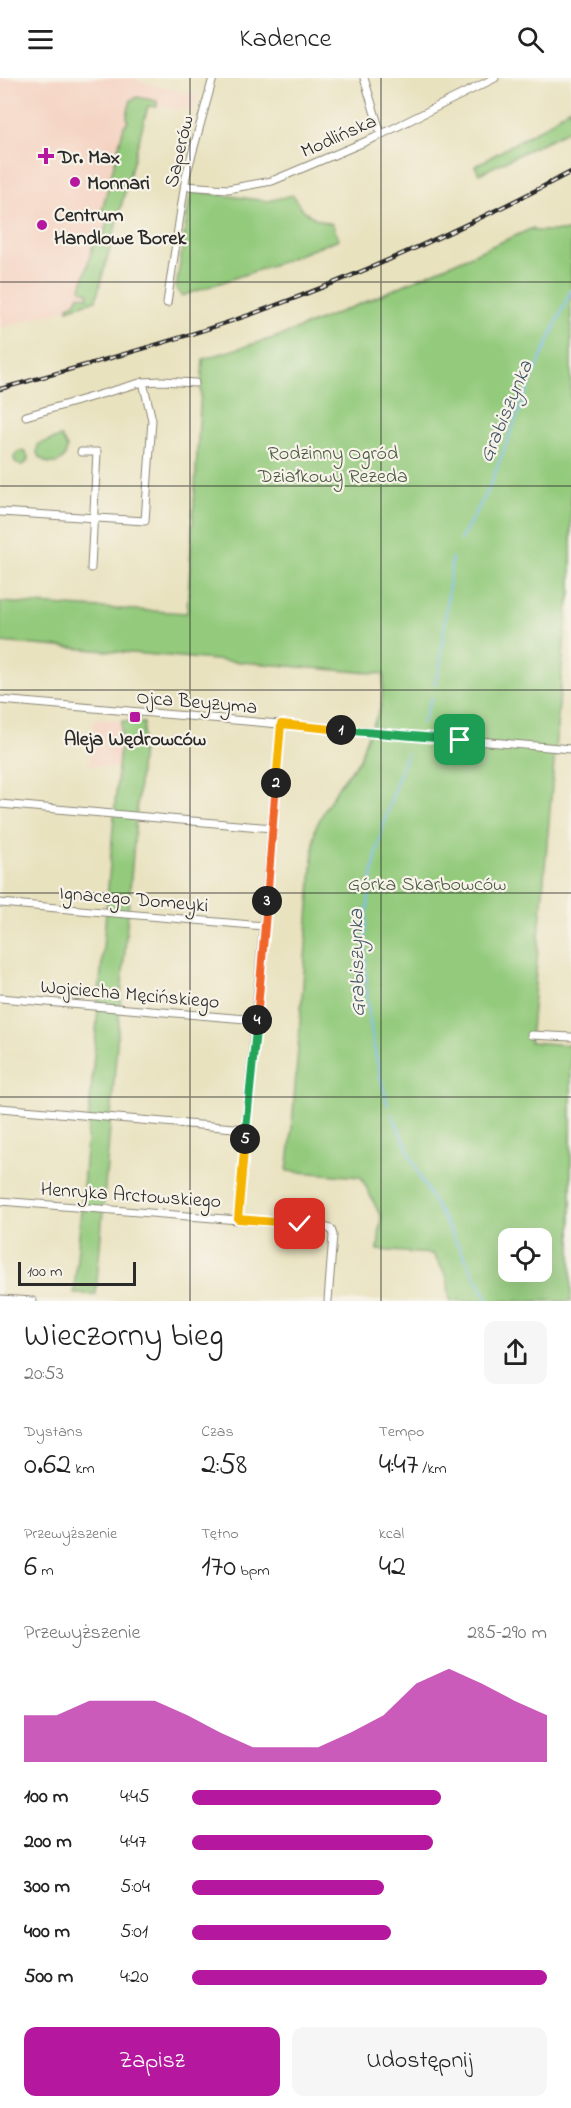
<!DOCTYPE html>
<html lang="pl">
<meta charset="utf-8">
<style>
:root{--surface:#fff;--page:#f6f6f6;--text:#222;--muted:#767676;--accent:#b5179e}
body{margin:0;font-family:"Indie Flower",sans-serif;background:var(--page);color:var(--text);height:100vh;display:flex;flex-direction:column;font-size:22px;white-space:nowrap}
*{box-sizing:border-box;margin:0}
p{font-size:20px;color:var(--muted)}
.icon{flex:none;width:33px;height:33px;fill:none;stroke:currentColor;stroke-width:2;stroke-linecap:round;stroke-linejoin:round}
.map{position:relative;height:1223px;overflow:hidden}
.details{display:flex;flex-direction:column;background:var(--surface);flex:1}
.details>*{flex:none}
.tools{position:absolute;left:498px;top:1150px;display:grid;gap:12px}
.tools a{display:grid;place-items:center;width:54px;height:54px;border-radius:12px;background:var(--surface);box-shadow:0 6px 24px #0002;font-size:30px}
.scale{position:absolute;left:18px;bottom:15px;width:118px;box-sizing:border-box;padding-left:6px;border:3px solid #2b2b2b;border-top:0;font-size:16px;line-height:21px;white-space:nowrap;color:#2b2b2b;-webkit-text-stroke:4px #f7f3e8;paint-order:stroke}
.pin{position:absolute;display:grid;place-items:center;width:51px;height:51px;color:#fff;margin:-26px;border-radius:12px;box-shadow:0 3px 9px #0006}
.km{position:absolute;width:30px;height:30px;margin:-15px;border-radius:50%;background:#222;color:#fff;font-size:16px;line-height:30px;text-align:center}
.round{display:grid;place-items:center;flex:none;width:63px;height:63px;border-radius:12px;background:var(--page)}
.summary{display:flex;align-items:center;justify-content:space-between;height:102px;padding:0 24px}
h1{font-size:33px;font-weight:600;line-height:45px}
.metrics{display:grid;grid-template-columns:repeat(3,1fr);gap:9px;height:102px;padding:6px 24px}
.metrics div{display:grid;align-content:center}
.metrics b{font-size:30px;font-weight:600}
.metrics small{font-size:16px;font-weight:400}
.metrics p{font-size:16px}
.chart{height:168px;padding:12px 24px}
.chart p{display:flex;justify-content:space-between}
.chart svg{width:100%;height:108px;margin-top:6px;fill:var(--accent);opacity:.7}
.action{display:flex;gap:12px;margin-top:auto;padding:12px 24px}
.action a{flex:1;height:69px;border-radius:12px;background:var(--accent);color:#fff;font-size:24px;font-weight:600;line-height:69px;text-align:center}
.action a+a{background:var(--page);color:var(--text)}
ul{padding:0 24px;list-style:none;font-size:20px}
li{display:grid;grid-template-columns:96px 72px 1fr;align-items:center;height:45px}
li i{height:15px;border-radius:8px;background:var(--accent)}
header{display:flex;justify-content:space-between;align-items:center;height:78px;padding:0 24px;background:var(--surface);font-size:27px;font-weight:600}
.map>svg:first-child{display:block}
</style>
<header><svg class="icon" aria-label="menu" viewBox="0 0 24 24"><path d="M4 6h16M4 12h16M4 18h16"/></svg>Kadence<svg class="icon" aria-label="search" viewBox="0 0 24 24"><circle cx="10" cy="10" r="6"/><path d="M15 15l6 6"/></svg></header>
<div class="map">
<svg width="571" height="1223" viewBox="0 0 571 1223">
<rect width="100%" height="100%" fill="#f7f3e8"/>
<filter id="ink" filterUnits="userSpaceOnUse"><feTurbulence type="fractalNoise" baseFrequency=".0167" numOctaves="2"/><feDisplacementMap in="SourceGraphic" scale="12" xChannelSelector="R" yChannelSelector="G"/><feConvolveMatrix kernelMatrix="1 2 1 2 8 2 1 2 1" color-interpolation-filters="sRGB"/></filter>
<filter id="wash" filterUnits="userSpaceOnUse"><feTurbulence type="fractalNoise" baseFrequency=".008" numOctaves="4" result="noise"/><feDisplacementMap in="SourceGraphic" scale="24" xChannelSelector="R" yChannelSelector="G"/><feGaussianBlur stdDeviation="1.35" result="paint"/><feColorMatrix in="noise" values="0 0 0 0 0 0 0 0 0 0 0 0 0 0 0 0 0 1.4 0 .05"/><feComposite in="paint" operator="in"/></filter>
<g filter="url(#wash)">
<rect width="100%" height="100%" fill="#e9e2bf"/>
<!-- built -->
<g fill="#f5d3c2">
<path d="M0,0h136v2l62,16 -5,15 -45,-5 -52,194 -96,28z"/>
<path d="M94,640l28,3 -4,47 -29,-3z"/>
</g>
<!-- green -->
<g fill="#93ca7c" stroke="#5f7a54" stroke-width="1.5" fill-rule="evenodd">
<path d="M137,19l20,4v6l-9,-1 -52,194 -28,9v-3l7,-3 4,-8 9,2 1,-4 -8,-3v-2l14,-50 7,2 7,-24 -8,-2 23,-88 4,-4 -1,-7 4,-15z"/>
<path d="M571,29v22l-92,45 -4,-8 70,-40z"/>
<path d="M191,113l76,10 26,-6c9,18 20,24 39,29l7,15 -66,26 -91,31 -6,-7z"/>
<path d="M533,150l2,3h36v362l-4,19 -37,430 41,3v256h-121l-3,-24 -14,-23 -55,-4 3,-33 -20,-40 -74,-6 4,-32 24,-310 11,-22 14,-23 20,-25 5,-17 16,-35 3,-33 -384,-32v-40l187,11 16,-254 77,-23 85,-34zM508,1161h34v33h-34z"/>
<path d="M61,359l6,10c-1,19 -21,22 -30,6l1,-9z"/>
<circle cx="21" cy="380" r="7"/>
<path d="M122,643l22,2 -48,571h-22z"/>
</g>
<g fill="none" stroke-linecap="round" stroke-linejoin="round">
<!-- stream -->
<g stroke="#80bdf3" stroke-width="2">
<path d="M460,462l27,-47 44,-112 40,-91"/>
<path d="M435,606l5,-19 12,-107"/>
<path d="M422,645l10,-25"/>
<path d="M388,1027c-22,-74 -30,-157 -15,-233 7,-40 20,-81 34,-119"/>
<path d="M392,1036l29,65 68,122"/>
</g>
</g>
</g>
<g filter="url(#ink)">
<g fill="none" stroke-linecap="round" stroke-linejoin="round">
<!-- street casing -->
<g stroke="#8a8675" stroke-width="9">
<g id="street">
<path d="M364,0l17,56"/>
<path d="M185,108l43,3 44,-8 102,-43 121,-60"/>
<path d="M167,225l19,-127 27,-98"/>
<path d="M143,304l19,-1 33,2"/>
<path d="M81,374h16l-6,116"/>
<path d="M0,434l145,9 7,-101 -9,-38 -117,34"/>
<path d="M0,622l571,49"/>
<path d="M0,726l272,24"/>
<path d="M0,825l264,23"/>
<path d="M0,920l257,22"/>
<path d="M531,957l40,2"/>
<path d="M0,1030l246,21"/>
<path d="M0,1123l325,26 6,2 2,6 -5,66"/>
<path d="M238,1141l43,-495"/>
<path d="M0,1221l33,2"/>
</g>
</g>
<!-- street -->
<use href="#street" stroke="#fff" stroke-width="7"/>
<!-- rail casing -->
<g stroke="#2b2b2b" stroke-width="4.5">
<path id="rail" d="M0,311c85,-24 169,-46 252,-75 109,-39 217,-88 319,-142"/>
</g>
<!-- rail -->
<use href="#rail" stroke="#f7f3e8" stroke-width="2" stroke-dasharray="7" stroke-linecap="butt"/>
</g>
</g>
<g fill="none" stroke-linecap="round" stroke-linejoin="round" filter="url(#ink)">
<!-- split-1 casing -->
<g stroke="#fff" stroke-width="12">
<path id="split-1" d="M341,652l119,10"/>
</g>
<!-- split-2 casing -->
<g stroke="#fff" stroke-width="12">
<path id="split-2" d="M276,705l5,-59 60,6"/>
</g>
<!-- split-3 casing -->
<g stroke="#fff" stroke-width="12">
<path id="split-3" d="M267,823l9,-118"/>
</g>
<!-- split-4 casing -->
<g stroke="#fff" stroke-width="12">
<path id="split-4" d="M257,942l10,-119"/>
</g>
<!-- split-5 casing -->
<g stroke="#fff" stroke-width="12">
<path id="split-5" d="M245,1061l12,-119"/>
</g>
<!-- split-6 casing -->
<g stroke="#fff" stroke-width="12">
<path id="split-6" d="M245,1061l-7,80 62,5"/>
</g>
<!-- split-1 -->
<use href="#split-1" stroke="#22a559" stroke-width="8"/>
<!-- split-2 -->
<use href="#split-2" stroke="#f5b400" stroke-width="8"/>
<!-- split-3 -->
<use href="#split-3" stroke="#f0652b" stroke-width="8"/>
<!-- split-4 -->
<use href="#split-4" stroke="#f0652b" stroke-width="8"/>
<!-- split-5 -->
<use href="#split-5" stroke="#22a559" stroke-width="8"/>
<!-- split-6 -->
<use href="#split-6" stroke="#f5b400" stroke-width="8"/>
</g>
<!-- grid -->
<path fill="none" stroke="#2b2b2b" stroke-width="1.5" stroke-opacity="0.55" d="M190,0v1223M381,0v1223M0,204h571M0,408h571M0,612h571M0,815h571M0,1019h571"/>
<!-- markers -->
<g fill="#b5179e" stroke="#f7f3e8" stroke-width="2">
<path d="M43 69h6v6h6v6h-6v6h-6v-6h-6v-6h6z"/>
<circle cx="75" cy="104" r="6"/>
<circle cx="42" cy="147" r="6"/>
<rect x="129" y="633" width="12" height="12" rx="3"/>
</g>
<g text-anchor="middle" stroke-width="4.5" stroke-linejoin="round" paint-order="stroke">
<!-- street labels -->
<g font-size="20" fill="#2b2b2b" stroke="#f7f3e8">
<text transform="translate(338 57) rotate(-24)" y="7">Modlińska</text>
<text transform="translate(178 73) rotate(-77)" y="7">Saperów</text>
<text transform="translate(197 623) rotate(5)" y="7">Ojca Beyzyma</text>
<text transform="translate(134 820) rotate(5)" y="7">Ignacego Domeyki</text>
<text transform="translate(130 915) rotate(5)" y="7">Wojciecha Męcińskiego</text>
<text transform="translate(131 1116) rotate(4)" y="7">Henryka Arctowskiego</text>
</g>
<!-- poi labels -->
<g font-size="20" font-weight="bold" fill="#2b2b2b" stroke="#f7f3e8" text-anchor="start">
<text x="58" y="85">Dr. Max</text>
<text x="87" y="111">Monnari</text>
<text x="54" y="143">Centrum<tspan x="54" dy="23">Handlowe Borek</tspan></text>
<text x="135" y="667" text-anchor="middle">Aleja Wędrowców</text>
</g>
<!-- park labels -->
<g font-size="20" fill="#4a5b43" stroke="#f7f3e8">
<text x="333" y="381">Rodzinny Ogród<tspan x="333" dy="23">Działkowy Rezeda</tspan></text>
<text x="427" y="812">Górka Skarbowców</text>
</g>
<!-- water labels -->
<g font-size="21" font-style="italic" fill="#445767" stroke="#f7f3e8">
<text transform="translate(505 333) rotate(-67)" y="7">Grabiszynka</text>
<text transform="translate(356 885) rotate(-91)" y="7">Grabiszynka</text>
</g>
</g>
</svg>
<div class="tools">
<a><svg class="icon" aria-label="locate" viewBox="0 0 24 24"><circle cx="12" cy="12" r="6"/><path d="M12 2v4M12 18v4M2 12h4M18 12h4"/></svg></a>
</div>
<div class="scale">100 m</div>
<div class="pin" style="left:460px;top:662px;background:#1e9e55"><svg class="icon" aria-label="arrive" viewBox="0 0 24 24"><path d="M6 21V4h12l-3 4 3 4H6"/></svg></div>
<div class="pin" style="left:300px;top:1146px;background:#d93025"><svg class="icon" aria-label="check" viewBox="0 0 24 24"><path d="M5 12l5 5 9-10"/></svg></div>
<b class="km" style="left:341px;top:652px">1</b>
<b class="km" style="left:276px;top:705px">2</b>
<b class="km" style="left:267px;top:823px">3</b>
<b class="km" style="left:257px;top:942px">4</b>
<b class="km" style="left:245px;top:1061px">5</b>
</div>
<section class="details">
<div class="summary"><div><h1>Wieczorny bieg</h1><p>20:53</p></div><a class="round"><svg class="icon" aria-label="share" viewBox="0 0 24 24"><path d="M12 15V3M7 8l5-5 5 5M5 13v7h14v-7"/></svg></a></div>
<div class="metrics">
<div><p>Dystans</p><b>0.62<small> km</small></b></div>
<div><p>Czas</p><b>2:58</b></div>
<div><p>Tempo</p><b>4:47<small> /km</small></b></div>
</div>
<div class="metrics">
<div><p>Przewyższenie</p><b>6<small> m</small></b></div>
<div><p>Tętno</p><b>170<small> bpm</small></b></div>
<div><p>kcal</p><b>42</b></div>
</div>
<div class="chart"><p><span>Przewyższenie</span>285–290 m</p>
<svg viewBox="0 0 160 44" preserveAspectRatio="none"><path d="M0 44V25L10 25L20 19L30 19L40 19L50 25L60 32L70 38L80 38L90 38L100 32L110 25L120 12L130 6L140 12L150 19L160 25V44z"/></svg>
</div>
<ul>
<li><b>100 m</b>4:45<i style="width:70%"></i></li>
<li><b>200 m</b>4:47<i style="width:68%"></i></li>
<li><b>300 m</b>5:04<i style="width:54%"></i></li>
<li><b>400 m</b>5:01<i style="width:56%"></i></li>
<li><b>500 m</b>4:20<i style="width:100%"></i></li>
</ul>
<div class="action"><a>Zapisz</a><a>Udostępnij</a></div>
</section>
